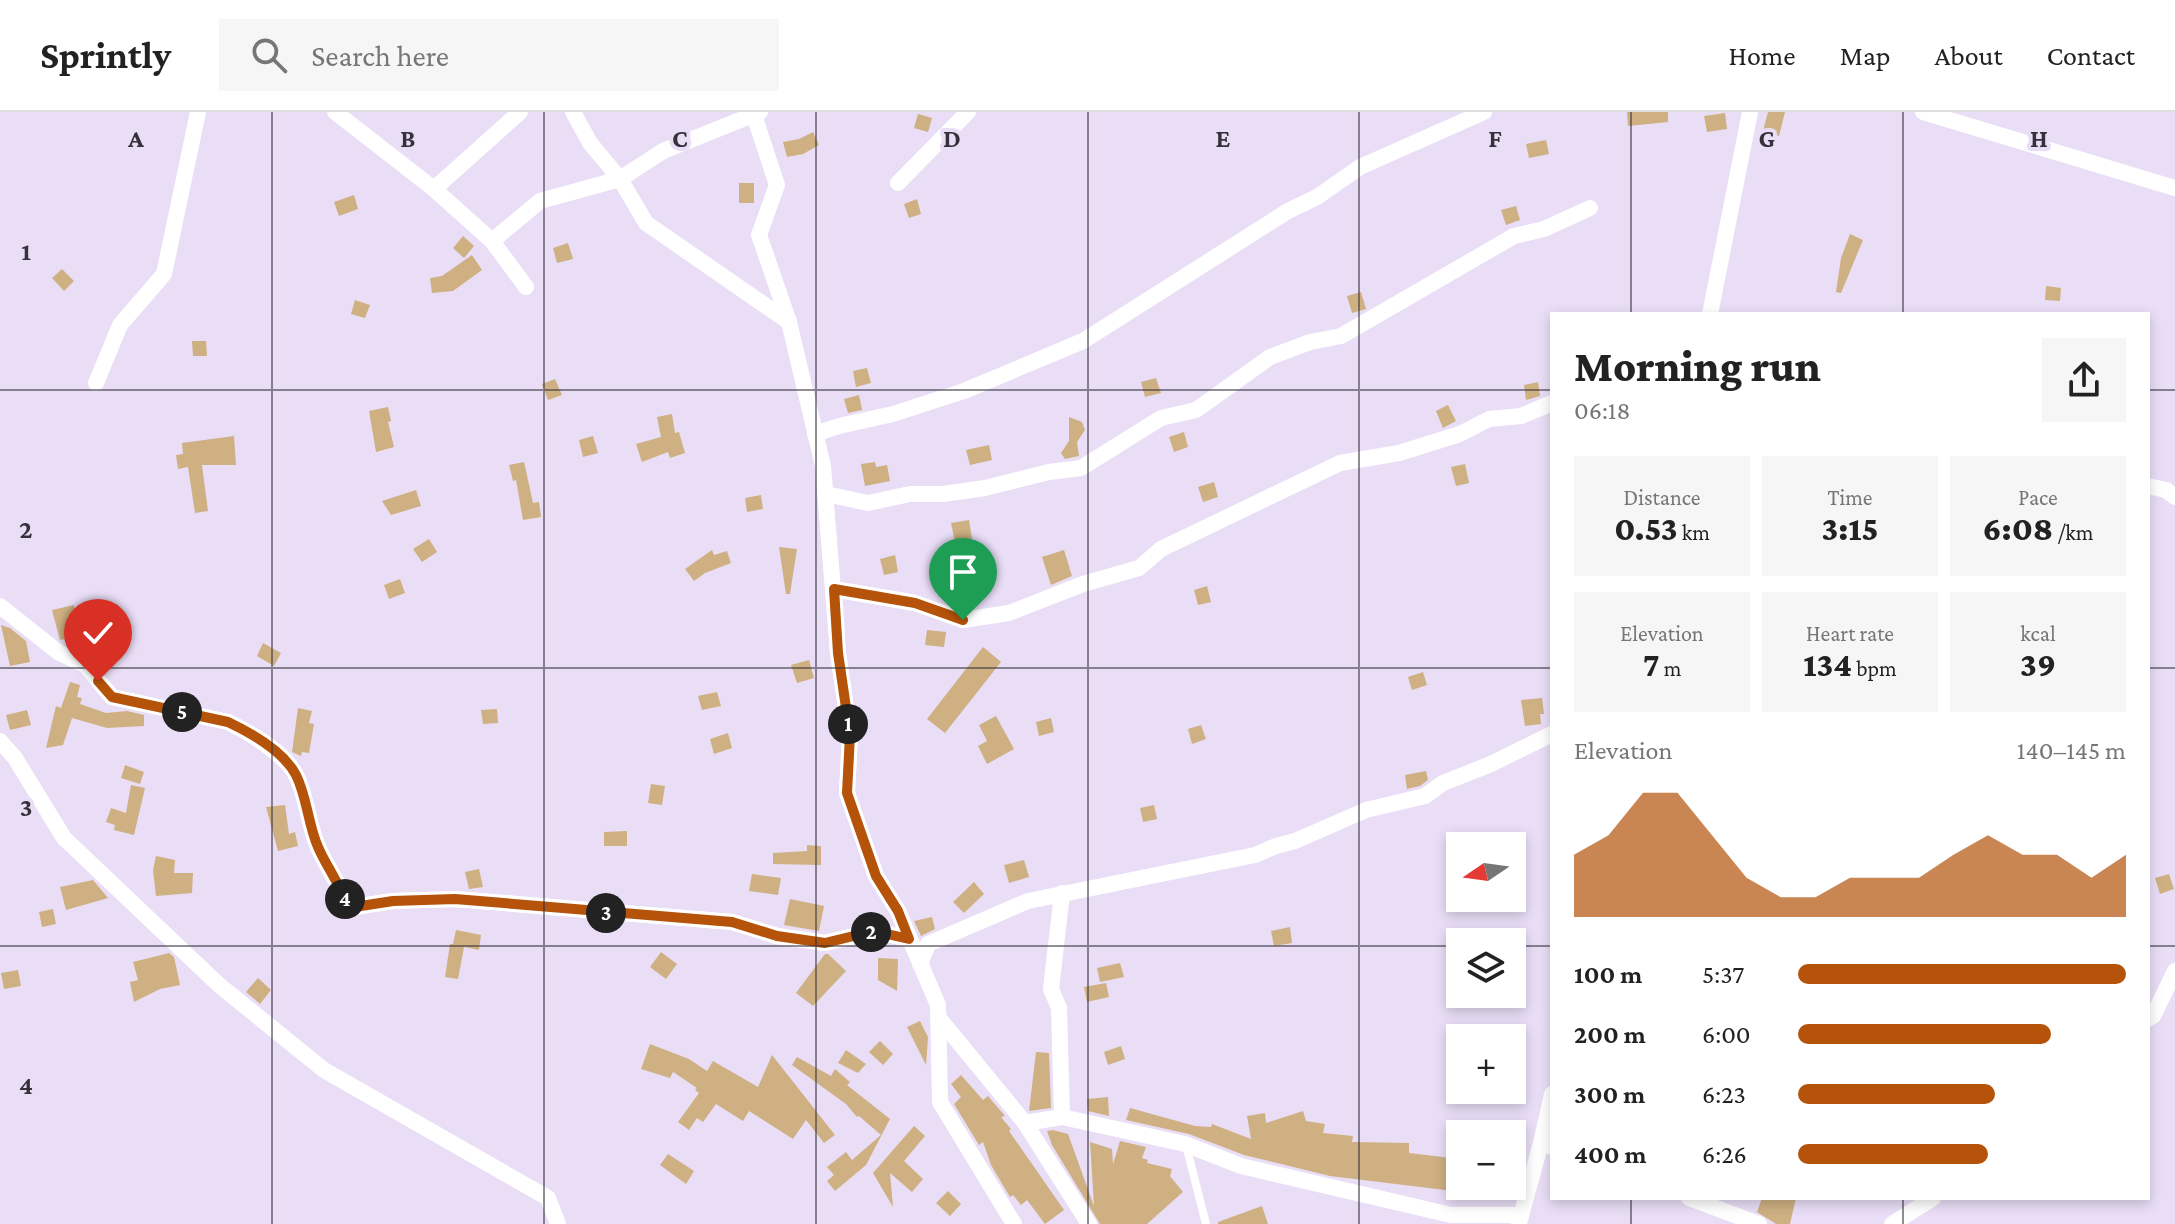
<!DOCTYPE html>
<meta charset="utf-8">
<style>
:root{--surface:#fff;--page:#f6f6f6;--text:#222;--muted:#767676;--line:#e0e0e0;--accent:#b45309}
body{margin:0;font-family:"Crimson Pro",serif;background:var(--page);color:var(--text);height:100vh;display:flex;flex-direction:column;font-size:30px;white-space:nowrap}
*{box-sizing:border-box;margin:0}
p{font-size:26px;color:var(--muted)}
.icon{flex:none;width:44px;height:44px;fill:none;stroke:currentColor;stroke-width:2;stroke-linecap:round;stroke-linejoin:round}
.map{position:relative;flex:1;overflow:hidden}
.details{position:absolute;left:1550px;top:200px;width:600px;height:888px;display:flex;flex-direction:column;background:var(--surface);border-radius:0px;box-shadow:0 4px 12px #0003}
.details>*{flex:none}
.needle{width:52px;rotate:257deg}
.buttons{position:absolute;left:1446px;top:720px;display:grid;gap:16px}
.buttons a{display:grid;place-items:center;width:80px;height:80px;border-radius:0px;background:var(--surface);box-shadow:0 4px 12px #0003;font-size:40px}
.pin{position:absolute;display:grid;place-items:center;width:68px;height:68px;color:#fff;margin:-82px -34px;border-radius:50% 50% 50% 0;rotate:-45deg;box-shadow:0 0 8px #0007}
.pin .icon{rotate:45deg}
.km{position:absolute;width:40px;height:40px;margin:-20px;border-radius:50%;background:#222;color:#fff;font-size:22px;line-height:40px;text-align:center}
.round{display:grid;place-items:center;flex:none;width:84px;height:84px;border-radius:0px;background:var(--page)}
.head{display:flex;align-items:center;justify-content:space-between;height:136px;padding:0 24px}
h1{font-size:44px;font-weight:800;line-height:60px}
.figures{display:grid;grid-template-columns:repeat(3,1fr);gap:12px;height:136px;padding:8px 24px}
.figures div{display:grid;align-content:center;border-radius:0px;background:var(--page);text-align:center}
.figures b{font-size:34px;font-weight:800}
.figures small{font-size:22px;font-weight:400}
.figures p{font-size:22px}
.chart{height:224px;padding:16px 24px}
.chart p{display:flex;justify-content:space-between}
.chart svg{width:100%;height:144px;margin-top:8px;fill:var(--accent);opacity:.7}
ul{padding:0 24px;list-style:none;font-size:26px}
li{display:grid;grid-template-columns:128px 96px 1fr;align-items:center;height:60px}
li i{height:20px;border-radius:10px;background:var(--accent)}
header{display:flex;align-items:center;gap:48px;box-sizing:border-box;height:112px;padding:0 40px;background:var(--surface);border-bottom:2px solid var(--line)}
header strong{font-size:38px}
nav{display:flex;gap:44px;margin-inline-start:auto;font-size:28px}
.search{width:560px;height:72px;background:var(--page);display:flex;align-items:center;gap:20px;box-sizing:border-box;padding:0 28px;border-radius:0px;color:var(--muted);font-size:30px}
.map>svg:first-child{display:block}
</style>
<header>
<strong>Sprintly</strong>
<div class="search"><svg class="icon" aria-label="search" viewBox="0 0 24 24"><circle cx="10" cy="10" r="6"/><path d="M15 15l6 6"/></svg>Search here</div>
<nav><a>Home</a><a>Map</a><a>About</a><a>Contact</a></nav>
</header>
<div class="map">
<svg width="2175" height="1112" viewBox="0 0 2175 1112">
<rect width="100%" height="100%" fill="#e9def6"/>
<!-- building -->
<g fill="#ceb082">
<path d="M1627,0h41v10l-40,4z"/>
<path d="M1768,0h17l-6,24 -16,-5z"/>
<path d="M1725,1l2,16 -20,3 -3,-16z"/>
<path d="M918,2l14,4 -4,14 -14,-4z"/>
<path d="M813,20l6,13 -16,9 -16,3 -4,-15 16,-3z"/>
<path d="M1546,28l3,14 -20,4 -3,-14z"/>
<rect x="739" y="71" width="15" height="20"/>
<path d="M354,83l4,14 -19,7 -5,-14z"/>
<path d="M917,87l4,15 -12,4 -5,-14z"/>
<path d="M1516,94l4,14 -14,5 -5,-15z"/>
<path d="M1850,122l13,6 -22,53 -5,-1 5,-34z"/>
<path d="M463,124l11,10 -10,12 -11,-10z"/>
<path d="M568,131l5,16 -16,4 -4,-15z"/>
<path d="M472,143l10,15 -29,21 -21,2 -2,-15 12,-2z"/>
<path d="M62,157l12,12 -10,10 -12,-13z"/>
<path d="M2046,174l15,2 -1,13 -15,-1z"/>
<path d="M1361,180l5,17 -14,4 -5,-17z"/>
<path d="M355,188l15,5 -5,13 -14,-4z"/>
<path d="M192,229h14l1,15h-14z"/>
<path d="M867,256l4,15 -15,4 -3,-16z"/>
<path d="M1156,266l5,15 -16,4 -4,-15z"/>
<path d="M555,267l7,16 -14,5 -6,-16z"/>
<path d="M1538,270l2,14 -14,4 -2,-15z"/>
<path d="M859,283l3,15 -14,3 -4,-14z"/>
<path d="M1448,293l8,16 -13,7 -7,-17z"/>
<path d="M388,295l3,14 -3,1 6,25 -18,5 -7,-41z"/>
<path d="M672,302l3,19 4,-1 6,21 -15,5 -2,-6 -26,10 -6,-18 25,-7 -4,-20z"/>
<path d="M1069,305l13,5 3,8 -8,12 2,14 -14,3 -4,-6 8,-12z"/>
<path d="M1184,320l4,15 -14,5 -5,-15z"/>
<path d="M234,324l2,29h-34l6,46 -13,2 -7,-46 -10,2 -2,-14 7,-1 -1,-11z"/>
<path d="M593,324l5,17 -15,4 -4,-17z"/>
<path d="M989,333l3,15 -22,5 -4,-15z"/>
<path d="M524,350l9,41 6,-1 2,15 -18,3 -7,-40 -3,1 -4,-16z"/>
<path d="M875,350l1,5 11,-2 3,16 -25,5 -4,-22z"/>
<path d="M1465,352l4,19 -13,3 -5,-19z"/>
<path d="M1214,370l4,15 -15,5 -5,-15z"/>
<path d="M416,378l5,16 -30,9 -9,-14z"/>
<path d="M761,383l2,14 -16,3 -2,-14z"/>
<path d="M969,408l4,24 -17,3 -5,-24z"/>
<path d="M429,427l8,13 -15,10 -9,-13z"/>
<path d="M779,435l18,2 -7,45h-4z"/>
<path d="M712,438l2,5 13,-4 4,12 -26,10 -11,8 -9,-12z"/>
<path d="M1064,438l8,26 -21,9 -9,-28z"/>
<path d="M895,443l3,17 -14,3 -4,-16z"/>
<path d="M400,467l5,14 -16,6 -5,-14z"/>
<path d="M1207,474l4,16 -13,3 -4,-15z"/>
<path d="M74,493l6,31 -20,4 -8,-30z"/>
<path d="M121,502l8,29 -40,11 -7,-31z"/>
<path d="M1,513l9,3 16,13 4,21 -20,4z"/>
<path d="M927,518l19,2 -2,15 -19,-2z"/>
<path d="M263,531l18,10 -7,13 -17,-10z"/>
<path d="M983,535l18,15 -56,71 -18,-14z"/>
<path d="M809,548l5,18 -17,5 -6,-18z"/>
<path d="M1423,560l4,13 -15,5 -4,-13z"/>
<path d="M70,570l10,3 -3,12 5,1 -2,6 26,9 21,-2 17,4v11l-37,2 -35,-10 -9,27 -17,3 10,-42 5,2z"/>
<path d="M717,580l4,14 -19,4 -4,-14z"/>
<path d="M1542,586l2,16h-4l1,10 -16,2 -4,-26z"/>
<path d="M298,596l14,3 -3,12 5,1 -5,29 -7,-1 -1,4 -9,-4z"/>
<path d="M497,597l1,14 -15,1 -2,-14z"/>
<path d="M27,598l4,15 -21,5 -4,-15z"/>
<path d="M996,604l18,33 -27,15 -9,-18 9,-5 -8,-16z"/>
<path d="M1051,606l3,14 -15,4 -3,-14z"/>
<path d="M1201,613l5,14 -14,5 -4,-15z"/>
<path d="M728,621l4,15 -18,6 -4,-15z"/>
<path d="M125,653l19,7 -4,12 -19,-6z"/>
<path d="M1426,659l2,9 -8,6 -13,3 -2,-14z"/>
<path d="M651,672l14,2 -3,19 -14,-2z"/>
<path d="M131,673l14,3 -11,47 -20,-5 1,-5 -9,-3 5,-14 15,5z"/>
<path d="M285,693l4,29 6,-2 3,14 -20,5 -12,-44z"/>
<path d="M1154,693l3,14 -14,3 -3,-14z"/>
<path d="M627,719v15h-23v-14z"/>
<path d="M807,733l14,1v19l-48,-1v-11l34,-2z"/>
<path d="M156,744l19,4 -1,13h19l-1,20 -36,3 -3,-26z"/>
<path d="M1024,748l5,17 -20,6 -5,-18z"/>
<path d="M479,757l4,18 -14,2 -4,-17z"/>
<path d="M752,762l29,4 -3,17 -29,-4z"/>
<path d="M2169,762l5,15 -14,5 -5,-16z"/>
<path d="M93,768l15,18 -42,12 -6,-23z"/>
<path d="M974,770l10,12 -20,19 -11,-11z"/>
<path d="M790,787l34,7 -5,25 -35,-6z"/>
<path d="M53,797l3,15 -14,3 -3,-15z"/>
<path d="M932,805l3,12 -14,7 -7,-15z"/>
<path d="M1290,815l2,16 -18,3 -3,-15z"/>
<path d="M456,818l25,5 -2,15 -15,-3 -6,32 -13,-2 5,-33h3z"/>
<path d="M661,840l16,12 -11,15 -16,-12z"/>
<path d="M169,841l5,4 6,28 -20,4 -26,13 -4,-20 8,-2 -5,-18z"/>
<path d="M825,842h3l18,17 -33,35 -17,-13z"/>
<path d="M878,846l20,1 -1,32 -19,-11z"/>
<path d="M1120,851l4,14 -24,5 -3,-14z"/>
<path d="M18,858l3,16 -17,3 -3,-16z"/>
<path d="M258,866l13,12 -11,14 -14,-12z"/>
<path d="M1106,871l3,14 -22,5 -3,-15z"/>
<path d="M920,909l8,16 -2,28 -19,-38z"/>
<path d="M880,929l13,13 -10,11 -14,-13z"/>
<path d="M650,932l39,15 18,12 6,-10 45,26 14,-32 63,80 -11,8 -18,-23 -13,19 -44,-28 -6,10 -27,-17 -13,18 -6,-4 -8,12 -11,-8 21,-29 -4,-3 2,-2 -24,-16 -3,6 -29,-9z"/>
<path d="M1121,934l4,13 -17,6 -4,-13z"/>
<path d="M846,938l20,14 -8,9 -20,-10z"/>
<path d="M1036,940l13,1 2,55 -22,3z"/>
<path d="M797,945l34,19 4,-7 15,13 -3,3 43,34 -24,46 -31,26 -8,-10 7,-6 -7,-8 19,-15 6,8 29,-25 -22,-19 -2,1 -11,-13 -54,-39z"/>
<path d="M961,963l22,25 5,-4 17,20 -4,1 10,12 -2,2 55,79 -19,14 -18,-24 -6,5 -8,-10 -3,2 -19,-32 -8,-23 -4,3 -25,-41 7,-7 -10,-13z"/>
<path d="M1108,985l1,19 -21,-5 -1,-12z"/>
<path d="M1130,996l65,18 16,1 1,-3 39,15 -4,-23 18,-3 1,10 37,-12 3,10 19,3 -2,9 30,3 -1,6 57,1v10l51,6 -2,27h36l-1,14 -40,-4v-5l-123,-15 -86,-21 -55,-21 -63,-14z"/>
<path d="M914,1014l11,10 -21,25 19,18 -11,13 -22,-19 3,34 -20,-34z"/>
<path d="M1053,1018l15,4 26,72 -4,-64 22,7 1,15 7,-23 26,6 -4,11 6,2 -1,3 25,6 -2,7 13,16 -36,32h-47l-48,-79 -5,-14z"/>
<path d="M668,1042l26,17 -8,13 -26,-19z"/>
<path d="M948,1079l13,13 -11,12 -14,-13z"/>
<path d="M1762,1086h34l-6,26h-14l-19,-12z"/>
<path d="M1262,1094l6,18h-50v-2z"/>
</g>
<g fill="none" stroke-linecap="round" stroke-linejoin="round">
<!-- lane -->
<path stroke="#fff" stroke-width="8" d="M1186,1033l20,79"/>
<!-- street -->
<g stroke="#fff" stroke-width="16">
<path d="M335,0l99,77 58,52 34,46"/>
<path d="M573,0l17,31 30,36 26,44 143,99 34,144 15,187 12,82 -3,58 29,83 22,35 40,94 2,97 74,122"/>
<path d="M753,0l24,73 -18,50 30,87"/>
<path d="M1923,0l252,76"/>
<path d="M898,71l70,-71"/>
<path d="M434,77l86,-77"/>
<path d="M492,129l48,-40 80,-22 43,-28 97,-39"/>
<path d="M1710,202l40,-202"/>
<path d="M96,271l24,-58 44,-51 34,-162"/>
<path d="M815,322l24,-8 54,-12 71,-23 119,-50 205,-130 29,-14 43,-30 124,-55"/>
<path d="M2148,374l18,4 9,7"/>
<path d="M826,382l42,9 42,-9h33l42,-6 64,-16 32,-4 80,-50 35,-8 74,-53 40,-15 31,-6 173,-100 30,-7 46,-21"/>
<path d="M834,477l81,14 48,17 46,-7 74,-29 56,-16 22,-19 179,-86 59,-10 61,-19 29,-15 32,-3 31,-13"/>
<path d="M0,494l58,46 27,13 27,32 116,25c21,10 57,33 68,53 11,22 12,49 22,72 9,21 23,38 30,61l45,-7 62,-2 277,23 45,14 48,7 49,-12 35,8"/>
<path d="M0,629l15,17 49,80 155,147 105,85 224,128 10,26"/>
<path d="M920,852l8,-20 100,-43 227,-46 21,-9 19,-5 71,-31 59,-14 18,-13 48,-19 61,-30"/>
<path d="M938,905l87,106 64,101"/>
<path d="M2148,907l5,-3 22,-45"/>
<path d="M1062,1005l-3,-109 -8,-19 11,-96"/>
<path d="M1025,1011l37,-6 123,27 56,22 210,49h70"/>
<path d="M1541,1031l11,-49"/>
<path d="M1689,1086l70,26"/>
<path d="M1519,1111l22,-80 11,4"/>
<path d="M1892,1112l41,-26"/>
</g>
</g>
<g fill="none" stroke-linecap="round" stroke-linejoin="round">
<!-- route casing -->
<g stroke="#fff" stroke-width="16">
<path id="route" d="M98,569l14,16 116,25c23,11 56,30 68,53 11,22 12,49 22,72 9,21 23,38 30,61l45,-7 62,-2 277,23 45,14 48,7 49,-12 35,8 -11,-28 -22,-35 -29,-83 3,-58 -12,-82 -4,-64 81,14 48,17"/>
</g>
<!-- route -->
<use href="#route" stroke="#b45309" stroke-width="10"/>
</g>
<!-- grid -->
<path fill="none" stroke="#35313a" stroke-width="2" stroke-opacity="0.55" d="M272,0v1112M544,0v1112M816,0v1112M1088,0v1112M1359,0v1112M1631,0v202M1903,0v202M0,278h1552M2148,278h27M0,556h1552M2148,556h27M0,834h1460M1512,834h40M2148,834h27M1631,1086v26M1903,1086v26"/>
<g font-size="26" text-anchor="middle" font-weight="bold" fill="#35313a" stroke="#e9def6" stroke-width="8" stroke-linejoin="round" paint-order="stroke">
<text x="136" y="35">A</text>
<text x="408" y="35">B</text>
<text x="680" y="35">C</text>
<text x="952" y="35">D</text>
<text x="1223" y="35">E</text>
<text x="1495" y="35">F</text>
<text x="1767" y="35">G</text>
<text x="2039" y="35">H</text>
<text x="26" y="148">1</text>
<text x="26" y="426">2</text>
<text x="26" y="704">3</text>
<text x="26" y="982">4</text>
</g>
</svg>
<div class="buttons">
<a><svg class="needle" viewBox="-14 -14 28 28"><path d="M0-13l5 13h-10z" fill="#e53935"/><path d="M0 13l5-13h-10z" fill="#767676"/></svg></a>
<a><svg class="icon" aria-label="layers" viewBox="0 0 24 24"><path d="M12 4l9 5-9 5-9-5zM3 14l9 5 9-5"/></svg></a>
<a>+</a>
<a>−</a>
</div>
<div class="pin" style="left:963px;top:508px;background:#1e9e55"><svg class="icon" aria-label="arrive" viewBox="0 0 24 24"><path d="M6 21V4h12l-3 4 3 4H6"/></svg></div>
<div class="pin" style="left:98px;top:569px;background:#d93025"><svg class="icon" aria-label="check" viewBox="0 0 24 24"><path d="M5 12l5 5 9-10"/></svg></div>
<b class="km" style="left:848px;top:612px">1</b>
<b class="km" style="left:871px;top:820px">2</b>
<b class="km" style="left:606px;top:801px">3</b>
<b class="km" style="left:345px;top:787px">4</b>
<b class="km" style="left:182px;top:600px">5</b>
<section class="details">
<div class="head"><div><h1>Morning run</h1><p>06:18</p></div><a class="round"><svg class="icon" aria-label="share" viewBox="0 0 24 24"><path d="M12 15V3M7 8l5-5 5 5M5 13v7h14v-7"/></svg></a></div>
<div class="figures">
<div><p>Distance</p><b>0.53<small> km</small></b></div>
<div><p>Time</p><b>3:15</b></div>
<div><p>Pace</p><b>6:08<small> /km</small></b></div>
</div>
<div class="figures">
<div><p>Elevation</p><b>7<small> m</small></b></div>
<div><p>Heart rate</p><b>134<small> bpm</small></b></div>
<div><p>kcal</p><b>39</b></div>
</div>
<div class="chart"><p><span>Elevation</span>140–145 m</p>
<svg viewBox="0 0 160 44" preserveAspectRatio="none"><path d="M0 44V25L10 19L20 6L30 6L40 19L50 32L60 38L70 38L80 32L90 32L100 32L110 25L120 19L130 25L140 25L150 32L160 25V44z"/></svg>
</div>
<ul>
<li><b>100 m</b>5:37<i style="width:100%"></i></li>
<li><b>200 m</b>6:00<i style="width:77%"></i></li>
<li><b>300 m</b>6:23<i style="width:60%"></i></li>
<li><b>400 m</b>6:26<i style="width:58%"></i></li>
</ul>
</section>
</div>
